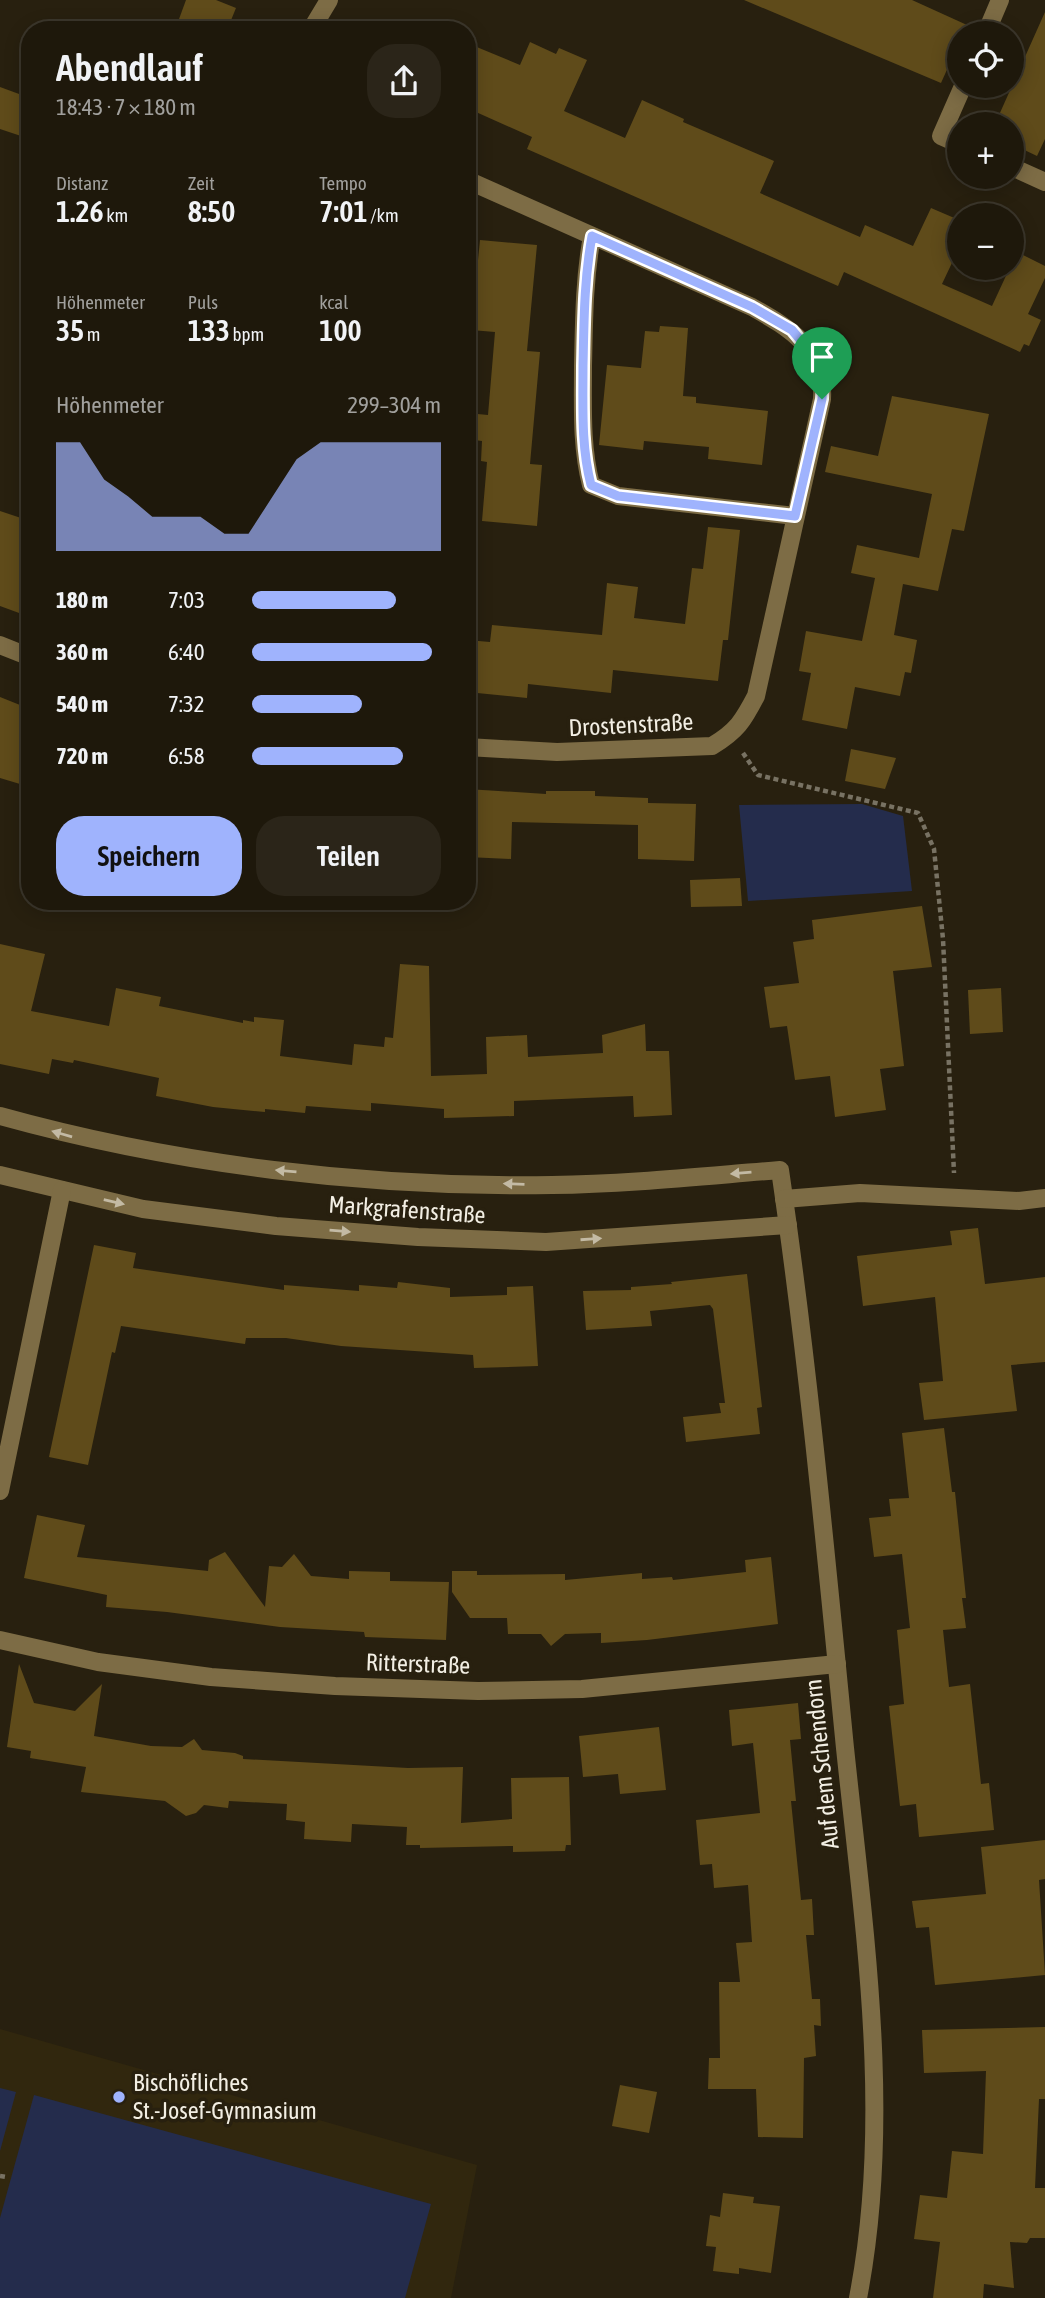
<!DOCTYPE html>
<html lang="de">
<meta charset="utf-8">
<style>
:root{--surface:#1e180b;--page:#2b2519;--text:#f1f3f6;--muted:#a1a09d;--line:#3c372c;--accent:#9fb3fd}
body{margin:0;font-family:"Asap Condensed",sans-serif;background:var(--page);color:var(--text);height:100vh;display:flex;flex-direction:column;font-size:26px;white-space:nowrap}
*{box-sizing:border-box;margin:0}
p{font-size:23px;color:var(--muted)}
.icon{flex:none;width:38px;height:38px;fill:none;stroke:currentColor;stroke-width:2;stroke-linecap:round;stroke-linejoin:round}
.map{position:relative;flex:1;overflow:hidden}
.drawer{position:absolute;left:21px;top:21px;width:455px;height:889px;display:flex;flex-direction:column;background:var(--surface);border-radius:28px;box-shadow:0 4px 18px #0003,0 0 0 2px var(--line)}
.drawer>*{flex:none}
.buttons{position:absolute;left:947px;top:21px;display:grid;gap:14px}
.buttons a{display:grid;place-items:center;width:77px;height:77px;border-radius:50%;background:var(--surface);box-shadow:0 4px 18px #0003,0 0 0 2px var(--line);font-size:35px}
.pin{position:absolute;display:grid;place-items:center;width:60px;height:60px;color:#fff;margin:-72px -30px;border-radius:50% 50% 50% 0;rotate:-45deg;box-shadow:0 0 7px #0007}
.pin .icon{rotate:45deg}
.round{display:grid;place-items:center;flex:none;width:74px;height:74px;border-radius:28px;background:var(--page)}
.overview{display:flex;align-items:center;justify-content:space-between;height:119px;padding:0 35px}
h1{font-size:38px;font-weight:600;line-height:52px}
.stats{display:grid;grid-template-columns:repeat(3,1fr);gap:10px;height:119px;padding:7px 35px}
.stats div{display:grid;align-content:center}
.stats b{font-size:30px;font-weight:600}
.stats small{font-size:19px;font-weight:400}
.stats p{font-size:19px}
.chart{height:196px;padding:14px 35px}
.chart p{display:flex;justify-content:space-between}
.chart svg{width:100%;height:126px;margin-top:7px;fill:var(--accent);opacity:.7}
.cta{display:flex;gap:14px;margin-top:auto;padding:14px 35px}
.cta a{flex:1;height:80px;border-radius:28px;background:var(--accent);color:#111;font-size:28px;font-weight:600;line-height:80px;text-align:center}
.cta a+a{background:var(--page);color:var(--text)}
ul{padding:0 35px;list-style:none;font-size:23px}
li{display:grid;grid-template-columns:112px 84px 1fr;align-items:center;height:52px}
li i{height:18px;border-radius:9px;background:var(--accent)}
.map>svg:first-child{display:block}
</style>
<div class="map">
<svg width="1045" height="2298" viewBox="0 0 1045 2298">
<rect width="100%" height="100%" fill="#28200f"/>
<!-- built -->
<path fill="#31270e" d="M0,2029l477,136 -26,133h-451z"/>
<!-- green -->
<g fill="#242c4c">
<path d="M862,804l41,12 9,75 -164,10 -9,-96z"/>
<path d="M0,2088l16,4 -16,59z"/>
<path d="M34,2095l397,109 -26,94h-405v-80z"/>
</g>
<!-- building -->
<g fill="#5f4b1a">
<path d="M186,0h30l20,8 -9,22h-52z"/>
<path d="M744,0h168l55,25 -4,8h-4v10l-18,40z"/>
<path d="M1045,12v127l-8,17 -25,-12v-20h-17z"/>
<path d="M530,42l26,12 3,-6 28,12 -23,51 61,27 17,-38 42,19 -1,3 91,39 -14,32 100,44 5,-12 48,21 18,-38 28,12v28l-17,36 50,22 25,-54 28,14v12l-17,36 13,6 -12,26 -5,-2 -4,8 -176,-80 -6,14 -311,-137 5,-12 -65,-29v-65l53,22z"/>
<path d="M0,87l30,11v41l-30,-10z"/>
<path d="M480,240l57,5 -10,106 13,1 -10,112 12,1 -5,61 -55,-5 5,-59 -6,-1 1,-20 -15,-2v-26l21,2 7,-83 -24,-2z"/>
<path d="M660,326l28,2 -5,68 13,1v6l72,8 -6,54 -54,-6 1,-12 -65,-6 -1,9 -44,-5 8,-80 34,3 4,-37 14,1z"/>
<path d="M892,396l97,18 -25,117 -12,-2 -14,62 -35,-7 -9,51 23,5 -6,33 -6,-1 -5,24 -45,-9 -8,42 -45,-9 9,-47 -12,-2 7,-40 56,10 13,-63 -24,-5 6,-28 62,13 13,-64 -107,-22 6,-26 47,10z"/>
<path d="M0,511l30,10v96l-30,-11z"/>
<path d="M708,527l32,3 -12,110h-5l-5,41 -105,-11 -2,23 -83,-9 -1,14 -60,-6v-52l23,2 2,-17 110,10 5,-52 31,4 -4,31 51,6 7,-56 11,1z"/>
<path d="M0,697l30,12v78l-30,-9z"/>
<path d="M851,749l45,9 -11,31 -40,-8z"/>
<path d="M467,789l79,5v-3h49v5l53,2v5l48,1 -2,57 -56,-2v-34l-126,-3 -1,37 -44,-2z"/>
<path d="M740,878l2,28 -51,1 -1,-27z"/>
<path d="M922,906l10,61 -39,4 11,95 -24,3 6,41 -51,7 -5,-41 -35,4 -8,-54 -17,2 -6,-41 35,-4 -6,-41 21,-3 -2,-19z"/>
<path d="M0,944l45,10 -14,57 78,15 7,-38 45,9 -2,9 84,17v-3l11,2v-5l30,3 -4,36 72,9 2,-21 30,3 1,-10 8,1 7,-74 29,2 2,110 56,-2 -1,-37 41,-2 1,22 75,-4 -1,-18 43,-11 1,27h23l3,64 -38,2 -1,-21 -119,5v15l-70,2v-9l-73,-6v8l-65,-5 -1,7 -40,-4v3l-52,-5 -57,-11 3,-18 -85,-18 -1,3 -21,-4 -3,15 -49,-10z"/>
<path d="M1001,988l2,44 -33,2 -2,-44z"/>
<path d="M978,1228l7,56 60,-7v85l-34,3 6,46 -93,9 -5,-37 24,-2 -8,-84 -72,9 -6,-50 95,-11 -2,-14z"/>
<path d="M94,1245l42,8 -3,15 151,22v-5l75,6v-6l38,3 1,-6 52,6v9l57,-2v-8l26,-1 5,80 -64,2 -1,-13 -132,-9 -55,-8h-40l-1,6 -124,-18 -6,27 -3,-1 -24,113 -39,-8z"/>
<path d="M747,1274l15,133 -5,1 3,26 -74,8 -3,-25 38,-4 -2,-10h6l-12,-94 -3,-4 -60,6 2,15 -66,4 -3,-39 48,-1v-3l41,-3 -1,-2z"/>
<path d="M944,1428l8,64h3l11,106h-4l4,30 -23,2 6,57 21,-3 11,100 8,-1 5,47 -75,7 -3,-33 -16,2 -11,-100 15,-2 -7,-74 13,-2 -8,-74 -28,3 -5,-39 22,-2 -2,-17 20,-1 -7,-65z"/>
<path d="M37,1515l48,10 -8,32 131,14 1,-11 16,-8 40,55 4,-41 13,1 12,-13 17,22 38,3v-8l41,1v9l59,1 -3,58 -81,-3 -1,-5 -84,-5 -113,-15 -61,-5 1,-12 -83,-17z"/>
<path d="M771,1557l7,67 -131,16 -46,3v-10l-36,1 -14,12 -10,-12h-33l-1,-16h-37l-18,-26v-21h25v4l88,-1v6l77,-7v6l30,-2 1,3 73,-8 -1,-12z"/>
<path d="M19,1664l15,39 41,8 27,-27 -8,52 57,10 31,1 12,-8 8,11 33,3 8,3v3l165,9 55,-1 -2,56 51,-4 -1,-41 58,-1 2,68h-5l-1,6 -52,1v-6l-93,2v-3h-14l1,-18 -55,-3 -1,18 -47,-3 1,-17 -19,-2 1,-16 -58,-3 -1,7 -24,-3 -8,8 -10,3 -21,-15 -84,-9 5,-25 -56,-9 1,-7 -24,-4z"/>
<path d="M798,1703l3,36 -11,1 6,61h-5l10,99 11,-1 2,36h-8l6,64h8l1,27 -7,-1 2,31 -12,2 -1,80 -45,-1 -2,-48h-48l1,-31h11l-1,-76h21l-4,-39 16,-1 -4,-57 -34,3 -2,-24 -12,1 -4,-45 64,-7 -7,-70 -21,3 -3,-36z"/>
<path d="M659,1727l7,63 -46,4 -2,-20 -35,3 -4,-41z"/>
<path d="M1045,1840v39l-6,1 6,95 -110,10 -6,-58 -13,1 -4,-27 74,-7 -5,-47z"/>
<path d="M1045,2027v72h-6l-4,89h10v50h-15l-3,5 -17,-1 4,46 -30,-4 -1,14h-50l7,-56 -26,-3 6,-44 27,3 5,-47 31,3 3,-83 -62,2 -2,-43z"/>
<path d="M620,2085l37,7 -8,41 -37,-7z"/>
<path d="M723,2193l31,4 -1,6 27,3 -9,67 -32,-5v6l-26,-3 3,-24 -10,-1 4,-31 10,2z"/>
</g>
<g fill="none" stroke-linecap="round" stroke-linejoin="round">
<!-- path -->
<g stroke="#787263" stroke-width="4.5" stroke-dasharray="5 3.5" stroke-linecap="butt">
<path d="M743,753l15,22 160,38 16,36 9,90 11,234"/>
<path d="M0,2176l6,1"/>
</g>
<!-- minor -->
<g stroke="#7d6c45" stroke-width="18">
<path d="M311,30l18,-30"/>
<path d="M986,33l14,-33"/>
<path d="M959,144l-18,-8 22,-50"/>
<path d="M1012,167l33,15"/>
<path d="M467,180l285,127c39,22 73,42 70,92l-66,297c-13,25 -19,35 -44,50l-155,6 -90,-5"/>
<path d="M592,236c-8,44 -8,86 -9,130 0,41 -2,80 8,119l27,11 177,20"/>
<path d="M0,645l30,12"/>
<path d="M0,1116c176,49 369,72 552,69 76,-1 152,-9 228,-15 28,191 46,385 65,578 19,181 48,369 13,550"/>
<path d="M0,1175l143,34 133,17 142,11 128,5 242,-17"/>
<path d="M784,1199l76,-6 159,8 26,-3"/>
<path d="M0,1491l62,-301"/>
<path d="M0,1640l98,22 113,15 124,9 143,5 104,-2 255,-25"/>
</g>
</g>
<!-- one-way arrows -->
<defs><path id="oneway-solid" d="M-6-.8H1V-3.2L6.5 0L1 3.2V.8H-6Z" transform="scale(1.75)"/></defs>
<g fill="#c3baa4">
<use href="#oneway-solid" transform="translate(62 1134) rotate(-164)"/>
<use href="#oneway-solid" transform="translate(286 1171) rotate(-175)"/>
<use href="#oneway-solid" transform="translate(741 1173) rotate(175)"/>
<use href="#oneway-solid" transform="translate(514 1184) rotate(-178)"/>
<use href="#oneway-solid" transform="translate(114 1202) rotate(13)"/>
<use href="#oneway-solid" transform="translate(340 1231) rotate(5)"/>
<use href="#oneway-solid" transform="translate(591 1239) rotate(-4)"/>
</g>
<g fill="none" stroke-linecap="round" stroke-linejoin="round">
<!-- route casing -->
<g stroke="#fff" stroke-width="14">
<path id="route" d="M592,236l160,71 40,23 21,25 10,24 -1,20 -27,117 -177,-20 -27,-11c-10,-39 -8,-78 -8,-119 1,-44 1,-86 9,-130z"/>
</g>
<!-- route -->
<use href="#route" stroke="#9fb3fd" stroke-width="9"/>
</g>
<!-- markers -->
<circle fill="#9fb3fd" stroke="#28200f" stroke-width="2.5" cx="119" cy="2097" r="7"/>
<g text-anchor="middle" stroke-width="7" stroke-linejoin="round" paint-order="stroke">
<!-- street labels -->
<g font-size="24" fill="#f2eee3" stroke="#28200f">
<text transform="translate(631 725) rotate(-3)" y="8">Drostenstraße</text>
<text transform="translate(407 1210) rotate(4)" y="8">Markgrafenstraße</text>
<text transform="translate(418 1664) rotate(2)" y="8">Ritterstraße</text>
<text transform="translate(822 1764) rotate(-96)" y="8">Auf dem Schendorn</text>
</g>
<!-- poi labels -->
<g font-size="24" fill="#f2eee3" stroke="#28200f" text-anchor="start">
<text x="133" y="2091">Bischöfliches<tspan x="133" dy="28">St.-Josef-Gymnasium</tspan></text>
</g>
</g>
</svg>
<div class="buttons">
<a><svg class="icon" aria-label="locate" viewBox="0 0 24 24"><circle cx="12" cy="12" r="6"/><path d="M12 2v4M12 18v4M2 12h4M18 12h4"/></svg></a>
<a>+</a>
<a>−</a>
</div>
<div class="pin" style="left:822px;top:399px;background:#1e9e55"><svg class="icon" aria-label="arrive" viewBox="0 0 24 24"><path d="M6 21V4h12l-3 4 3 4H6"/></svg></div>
<section class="drawer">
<div class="overview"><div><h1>Abendlauf</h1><p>18:43 · 7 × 180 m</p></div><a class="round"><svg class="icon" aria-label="share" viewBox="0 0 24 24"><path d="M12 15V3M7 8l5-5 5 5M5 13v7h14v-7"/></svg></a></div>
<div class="stats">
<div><p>Distanz</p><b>1.26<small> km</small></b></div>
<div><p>Zeit</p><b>8:50</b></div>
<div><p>Tempo</p><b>7:01<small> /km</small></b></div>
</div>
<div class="stats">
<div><p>Höhenmeter</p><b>35<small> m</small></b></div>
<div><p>Puls</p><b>133<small> bpm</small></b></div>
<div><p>kcal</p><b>100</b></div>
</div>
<div class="chart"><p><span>Höhenmeter</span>299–304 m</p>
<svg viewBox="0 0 160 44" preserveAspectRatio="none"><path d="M0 44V6L10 6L20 19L30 25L40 32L50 32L60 32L70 38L80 38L90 25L100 12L110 6L120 6L130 6L140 6L150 6L160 6V44z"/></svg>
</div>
<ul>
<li><b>180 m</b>7:03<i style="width:76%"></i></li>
<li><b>360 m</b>6:40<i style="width:95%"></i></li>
<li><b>540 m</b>7:32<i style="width:58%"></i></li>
<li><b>720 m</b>6:58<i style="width:80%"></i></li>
</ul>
<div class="cta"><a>Speichern</a><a>Teilen</a></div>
</section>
</div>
